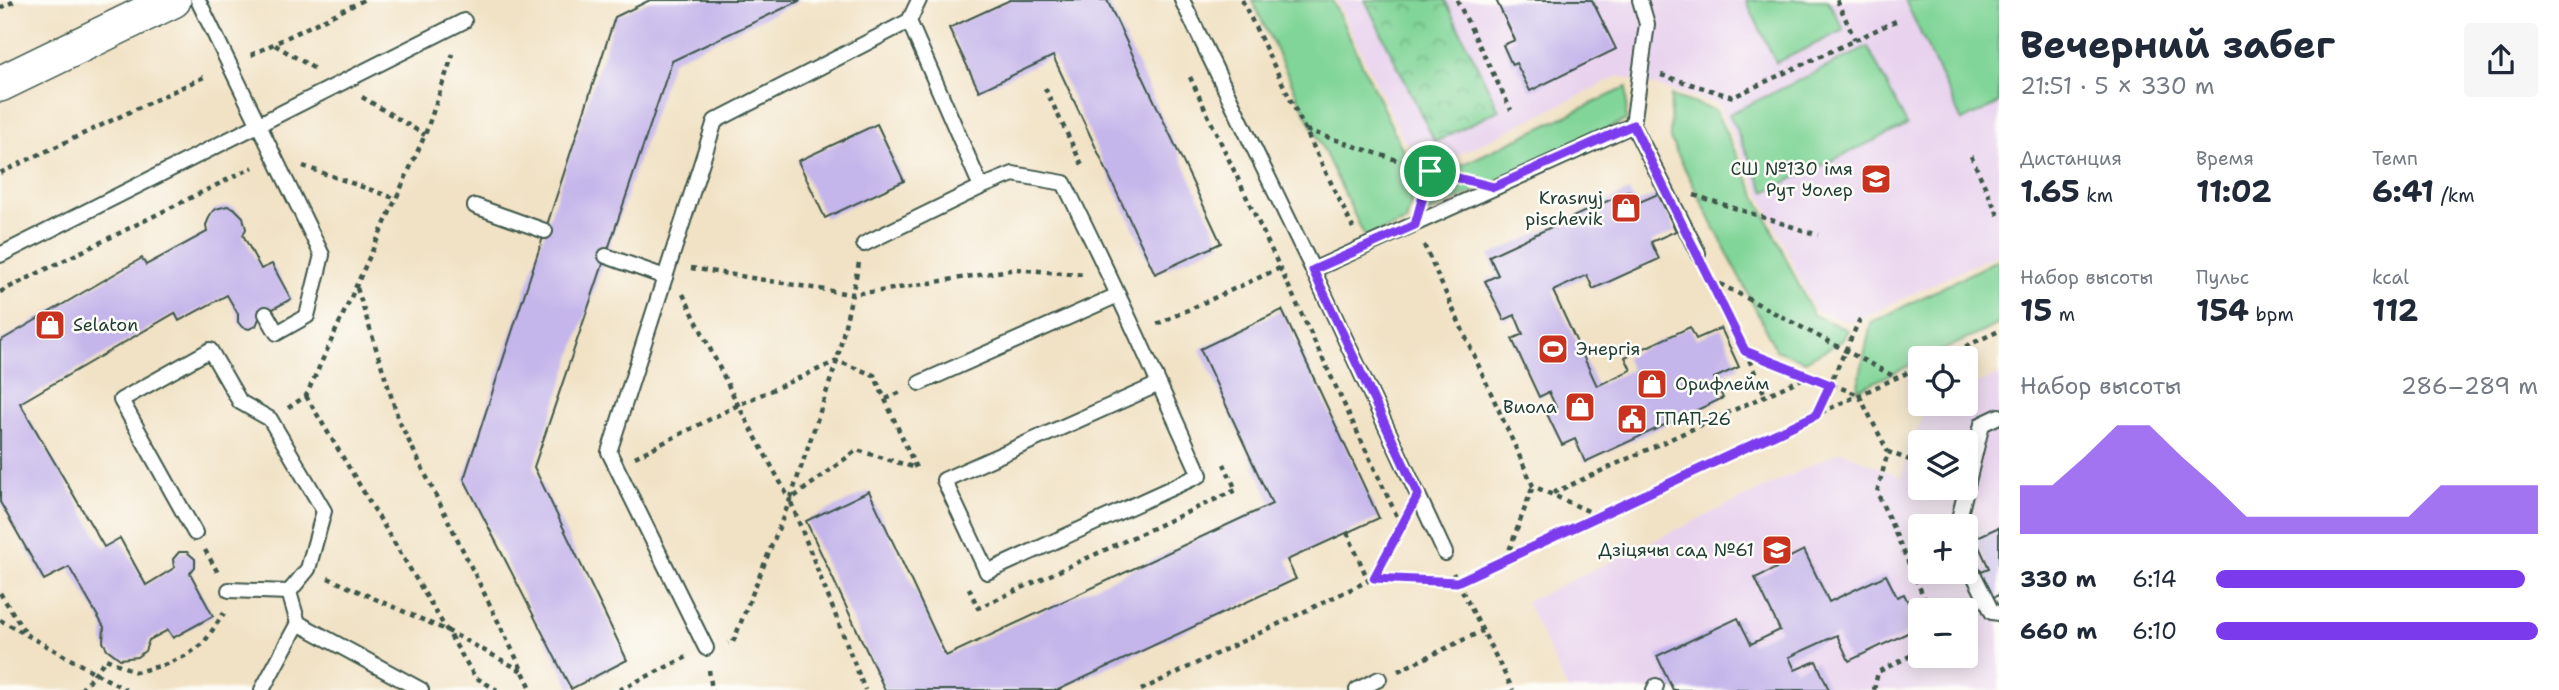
<!DOCTYPE html>
<html lang="ru">
<meta charset="utf-8">
<style>
:root{--surface:#fff;--page:#f6f6f7;--text:#1f2937;--muted:#747a83;--accent:#7c3aed}
body{margin:0;font-family:"Shantell Sans",sans-serif;background:var(--page);color:var(--text);height:100vh;display:flex;flex-direction:column;font-size:26px;white-space:nowrap}
*{box-sizing:border-box;margin:0}
p{font-size:23px;color:var(--muted)}
.icon{flex:none;width:38px;height:38px;fill:none;stroke:currentColor;stroke-width:2;stroke-linecap:round;stroke-linejoin:round}
.map{position:relative;flex:1;overflow:hidden}
.details{display:flex;flex-direction:column;background:var(--surface);width:560px}
.details>*{flex:none}
.buttons{position:absolute;left:1908px;top:346px;display:grid;gap:14px}
.buttons a{display:grid;place-items:center;width:70px;height:70px;border-radius:7px;background:var(--surface);box-shadow:0 4px 18px #0003;font-size:35px}
.pin{position:absolute;display:grid;place-items:center;width:60px;height:60px;color:#fff;margin:-30px;border:4px solid #fff;border-radius:50%;box-shadow:0 2px 7px #0007}
.round{display:grid;place-items:center;flex:none;width:74px;height:74px;border-radius:7px;background:var(--page)}
.head{display:flex;align-items:center;justify-content:space-between;height:119px;padding:0 21px}
h1{font-size:38px;font-weight:700;line-height:52px}
.figures{display:grid;grid-template-columns:repeat(3,1fr);gap:10px;height:119px;padding:7px 21px}
.figures div{display:grid;align-content:center}
.figures b{font-size:30px;font-weight:700}
.figures small{font-size:19px;font-weight:400}
.figures p{font-size:19px}
.chart{height:196px;padding:14px 21px}
.chart p{display:flex;justify-content:space-between}
.chart svg{width:100%;height:126px;margin-top:7px;fill:var(--accent);opacity:.7}
ul{padding:0 21px;list-style:none;font-size:23px}
li{display:grid;grid-template-columns:112px 84px 1fr;align-items:center;height:52px}
li i{height:18px;border-radius:9px;background:var(--accent)}
main{display:flex;flex:1;min-height:0}
.map>svg:first-child{display:block}
</style>
<main>
<div class="map">
<svg width="1999" height="690" viewBox="0 0 1999 690">
<defs>
<pattern id="park-crowns" width="20" height="18" patternUnits="userSpaceOnUse" patternTransform="scale(1.75)"><rect width="20" height="18" fill="#81d598"/><path d="M2 6a3 3 0 1 1 6 0M12 15a3 3 0 1 1 6 0" fill="none" stroke="#69ae7d"/></pattern>
</defs>
<rect width="100%" height="100%" fill="#fdfcf7"/>
<filter id="ink" filterUnits="userSpaceOnUse"><feTurbulence type="fractalNoise" baseFrequency=".0143" numOctaves="2"/><feDisplacementMap in="SourceGraphic" scale="14" xChannelSelector="R" yChannelSelector="G"/><feConvolveMatrix kernelMatrix="1 2 1 2 8 2 1 2 1" color-interpolation-filters="sRGB"/></filter>
<filter id="wash" filterUnits="userSpaceOnUse"><feTurbulence type="fractalNoise" baseFrequency=".00686" numOctaves="4" result="noise"/><feDisplacementMap in="SourceGraphic" scale="28" xChannelSelector="R" yChannelSelector="G"/><feGaussianBlur stdDeviation="1.57" result="paint"/><feColorMatrix in="noise" values="0 0 0 0 0 0 0 0 0 0 0 0 0 0 0 0 0 1.4 0 .05"/><feComposite in="paint" operator="in"/></filter>
<g filter="url(#wash)">
<rect width="100%" height="100%" fill="#f1e2c5"/>
<!-- built -->
<g fill="#e8d2ee" fill-rule="evenodd">
<path d="M1336,0h663v253l-148,70 -37,-14 -96,-205 -99,-28 -167,82 -47,-15z"/>
<path d="M1999,374v316h-431l-42,-88 315,-151 60,26 24,-68 11,-5h29v-14zM1920,443h45v45h-45zM1920,527h45v45h-45zM1920,611h45v45h-45z"/>
</g>
<!-- grass -->
<g fill="#81d598" stroke="#508966" stroke-width="2">
<path d="M1252,0h80l85,180 -11,42 -41,15z"/>
<path d="M1746,0h82l16,30 -68,33z"/>
<path d="M1905,0h94v103l-37,18z"/>
<path d="M1868,47l39,78 -142,67 -36,-78z"/>
<path d="M1627,87l-1,33 -200,94 8,-36z"/>
<path d="M1671,96l44,14 98,205 35,15 -6,11 -37,20 -29,-11 -106,-211z"/>
<path d="M1999,259v65l-142,66 14,-67z"/>
</g>
<!-- park -->
<path fill="url(#park-crowns)" stroke="#508966" stroke-width="2" d="M1365,0h80l54,110 -64,32z"/>
<g id="blocks">
<!-- building -->
<g fill="#c4b5ea">
<path d="M650,0h151l-129,61 -138,406 93,193 -56,29 -107,-210 151,-462z"/>
<path d="M1010,0h97l114,243 -66,31 -102,-218 -74,35 -30,-63z"/>
<path d="M1496,0h96l24,49 -86,42 -14,-28 -4,2 -9,-20 12,-5z"/>
<path d="M877,124l27,57 -79,37 -27,-57z"/>
<path d="M1629,191l6,13 23,-10 18,37 -25,11 8,17 -66,30 -6,-14 -34,16 44,95 34,-16 -6,-13 65,-30 6,12 25,-11 18,39 -25,11 9,20 -138,64 -10,-23 -13,6 -16,-33 10,-5 -7,-15 -10,5 -27,-58 11,-5 -8,-19 -11,5 -19,-39 13,-6 -9,-19z"/>
<path d="M227,206l7,2 9,9 3,12 -3,6 18,34 11,-5 19,35 -31,17 -4,10 -7,3 -7,-2 -4,-5v-8l-11,-19 -48,26 -4,-8 -155,90 84,144 16,-9 26,47 28,-17 -1,-9 6,-7h8l8,7v8l-5,6 23,43 -40,22 -5,-8 -19,10 -4,11 -8,6 -17,2 -13,-10 -4,-7 1,-15 -35,-60 -25,13 -44,-78v-161l142,-83 4,7 61,-33 -1,-7 5,-12 5,-4z"/>
<path d="M1282,310l97,208 -92,42 9,19 -238,111h-173l-79,-169 63,-30 77,165 326,-152 -72,-155z"/>
<path d="M1999,527v68l-8,3 -12,-26 10,-4 -14,-30z"/>
<path d="M1804,550l25,52 57,-27 11,22 7,-3 16,33 -71,34 -12,-26 -48,22 6,13 21,-9 13,29h-156l-16,-34 81,-38 13,26 29,-14 -25,-52 24,-11 -1,-4z"/>
</g>
</g>
</g>
<g filter="url(#ink)">
<use href="#blocks" fill-opacity="0" stroke="#3e564a" stroke-width="2"/>
<g fill="none" stroke-linecap="round" stroke-linejoin="round">
<!-- service casing -->
<g stroke="#3e564a" stroke-width="18">
<g id="service">
<path d="M198,0l124,255 -15,61 -30,17 -11,-19"/>
<path d="M1182,0l131,270 132,283"/>
<path d="M1640,0l7,24 -14,101 65,128"/>
<path d="M909,21l72,166 32,-13 51,9c48,96 92,194 136,292l-213,97 -43,-92 215,-96"/>
<path d="M475,206l70,25"/>
<path d="M864,244l117,-57"/>
<path d="M0,255l464,-234"/>
<path d="M606,256l59,21"/>
<path d="M1313,270l320,-145"/>
<path d="M920,383l198,-88"/>
<path d="M1957,527l25,-103 17,-8"/>
<path d="M195,533l-74,-133 89,-50 30,52 30,17 54,92 -16,58 -19,23 -60,-2"/>
<path d="M1965,557l27,55 7,1"/>
<path d="M289,592l9,31"/>
<path d="M706,648l-97,-196 106,-331 194,-100 10,-21"/>
<path d="M262,690l36,-67 123,67"/>
<path d="M1357,690l22,-11"/>
<path d="M1654,690l2,-4"/>
</g>
</g>
<!-- tertiary casing -->
<g stroke="#3e564a" stroke-width="38">
<path id="tertiary" d="M0,84l173,-84"/>
</g>
<!-- path -->
<g stroke="#3e564a" stroke-width="4.5" stroke-dasharray="5 5" stroke-linecap="butt">
<path d="M1242,0l111,228"/>
<path d="M1457,0l54,110"/>
<path d="M1837,0l18,40"/>
<path d="M0,8l17,-8"/>
<path d="M275,45l40,24"/>
<path d="M251,55l113,-55"/>
<path d="M1661,75l72,22 167,-78"/>
<path d="M1190,77l211,448"/>
<path d="M1045,88l39,81"/>
<path d="M362,97l63,38"/>
<path d="M1306,130l124,41"/>
<path d="M1971,156l28,61"/>
<path d="M303,166l94,33"/>
<path d="M0,173l208,-98"/>
<path d="M1423,194l7,-23 29,7"/>
<path d="M1694,195l124,40"/>
<path d="M1424,245l109,241 64,29"/>
<path d="M859,263l-22,98 -47,139 75,190"/>
<path d="M691,268l159,26 30,-3 136,-22 68,6"/>
<path d="M1707,273l38,78 114,44 29,57"/>
<path d="M1711,279l186,99"/>
<path d="M357,288l42,133 133,269"/>
<path d="M0,292l253,-125"/>
<path d="M683,294l55,111 52,95 -57,142 -5,1"/>
<path d="M1157,324l123,-56"/>
<path d="M1745,351l20,44"/>
<path d="M1938,359l61,-28"/>
<path d="M306,396l169,281 22,13"/>
<path d="M886,399l15,-7"/>
<path d="M288,408l18,-12 119,-261 28,-81"/>
<path d="M1816,414l44,-95"/>
<path d="M635,457l103,-52 99,-44 37,14 42,93 -59,-18 -67,50"/>
<path d="M1920,464l-32,-12 -11,40 53,119"/>
<path d="M1553,493l253,-116"/>
<path d="M1404,520l-30,58 83,4 141,-67 322,-148"/>
<path d="M1347,532l21,48"/>
<path d="M205,550l13,23"/>
<path d="M1506,559l27,-73"/>
<path d="M1453,573l60,117"/>
<path d="M328,578l120,53 74,40"/>
<path d="M969,588l9,20 258,-118 -12,-26"/>
<path d="M0,593l27,42"/>
<path d="M0,620l126,70"/>
<path d="M709,670l3,20"/>
<path d="M1398,671l84,-40"/>
<path d="M81,690l25,-31 30,13 28,-7 21,-9 18,-12 21,-31"/>
<path d="M619,690l68,-33"/>
<path d="M1141,690l233,-112"/>
<path d="M1874,690l4,-18 42,-21"/>
</g>
<!-- service -->
<use href="#service" stroke="#fff" stroke-width="14"/>
<!-- tertiary -->
<use href="#tertiary" stroke="#fff" stroke-width="35"/>
</g>
</g>
<g fill="none" stroke-linecap="round" stroke-linejoin="round" filter="url(#ink)">
<!-- route casing -->
<g stroke="#fff" stroke-width="14">
<path id="route" d="M1633,125l112,226 85,34 -14,30 -359,167 -83,-4 44,-83 -105,-225 102,-45 15,-54 64,16z"/>
</g>
<!-- route -->
<use href="#route" stroke="#7c3aed" stroke-width="9"/>
</g>
<!-- icons -->
<defs>
<g id="school-square" transform="scale(1.575)"><rect x="-9" y="-9" width="18" height="18" rx="4" fill="#c8321e" stroke="#fdfcf7"/><path d="M0-5L7-2L0 1L-7-2ZM-4 1L0 2.5L4 1V4Q0 6-4 4Z" fill="#fff"/></g>
<g id="shop-square" transform="scale(1.575)"><rect x="-9" y="-9" width="18" height="18" rx="4" fill="#c8321e" stroke="#fdfcf7"/><path d="M-5-2.5h2.3a2.7 3.5 0 0 1 5.4 0H5L5.5 6h-11ZM-1.5-2.5h3a1.5 2.3 0 0 0-3 0Z" fill="#fff"/></g>
<g id="stadium-square" transform="scale(1.575)"><rect x="-9" y="-9" width="18" height="18" rx="4" fill="#c8321e" stroke="#fdfcf7"/><path d="M0-5a6.5 5 0 1 0 0 10a6.5 5 0 1 0 0-10ZM-3.5-1.8h7v3.6h-7Z" fill="#fff"/></g>
<g id="civic-square" transform="scale(1.575)"><rect x="-9" y="-9" width="18" height="18" rx="4" fill="#c8321e" stroke="#fdfcf7"/><path d="M-.6-6.5H3V-4.5H.6V-3L4-1V1h2V6H-6V1h2V-1L-.6-3ZM-1.2 2.5V6h2.4V2.5Z" fill="#fff"/></g>
</defs>
<g fill-rule="evenodd">
<use href="#school-square" x="1876" y="179"/>
<use href="#shop-square" x="1626" y="208"/>
<use href="#shop-square" x="50" y="325"/>
<use href="#stadium-square" x="1553" y="349"/>
<use href="#shop-square" x="1652" y="384"/>
<use href="#shop-square" x="1580" y="407"/>
<use href="#civic-square" x="1632" y="419"/>
<use href="#school-square" x="1777" y="550"/>
</g>
<g text-anchor="middle" stroke-width="5" stroke-linejoin="round" paint-order="stroke">
<!-- poi labels -->
<g font-size="18" fill="#1f3d34" stroke="#fdfcf7" text-anchor="end">
<text x="1853" y="175">СШ №130 імя<tspan x="1853" dy="21">Рут Уолер</tspan></text>
<text x="1603" y="204">Krasnyj<tspan x="1603" dy="21">pischevik</tspan></text>
<text x="73" y="331" text-anchor="start">Selaton</text>
<text x="1576" y="355" text-anchor="start">Энергія</text>
<text x="1675" y="390" text-anchor="start">Орифлейм</text>
<text x="1557" y="413">Виола</text>
<text x="1655" y="425" text-anchor="start">ГПАП-26</text>
<text x="1754" y="556">Дзіцячы сад №61</text>
</g>
</g>
</svg>
<div class="buttons">
<a><svg class="icon" aria-label="locate" viewBox="0 0 24 24"><circle cx="12" cy="12" r="6"/><path d="M12 2v4M12 18v4M2 12h4M18 12h4"/></svg></a>
<a><svg class="icon" aria-label="layers" viewBox="0 0 24 24"><path d="M12 4l9 5-9 5-9-5zM3 14l9 5 9-5"/></svg></a>
<a>+</a>
<a>−</a>
</div>
<div class="pin" style="left:1430px;top:171px;background:#1e9e55"><svg class="icon" aria-label="arrive" viewBox="0 0 24 24"><path d="M6 21V4h12l-3 4 3 4H6"/></svg></div>
</div>
<section class="details">
<div class="head"><div><h1>Вечерний забег</h1><p>21:51 · 5 × 330 m</p></div><a class="round"><svg class="icon" aria-label="share" viewBox="0 0 24 24"><path d="M12 15V3M7 8l5-5 5 5M5 13v7h14v-7"/></svg></a></div>
<div class="figures">
<div><p>Дистанция</p><b>1.65<small> km</small></b></div>
<div><p>Время</p><b>11:02</b></div>
<div><p>Темп</p><b>6:41<small> /km</small></b></div>
</div>
<div class="figures">
<div><p>Набор высоты</p><b>15<small> m</small></b></div>
<div><p>Пульс</p><b>154<small> bpm</small></b></div>
<div><p>kcal</p><b>112</b></div>
</div>
<div class="chart"><p><span>Набор высоты</span>286–289 m</p>
<svg viewBox="0 0 160 44" preserveAspectRatio="none"><path d="M0 44V27L10 27L20 17L30 6L40 6L50 17L60 27L70 38L80 38L90 38L100 38L110 38L120 38L130 27L140 27L150 27L160 27V44z"/></svg>
</div>
<ul>
<li><b>330 m</b>6:14<i style="width:96%"></i></li>
<li><b>660 m</b>6:10<i style="width:100%"></i></li>
</ul>
</section>
</main>
